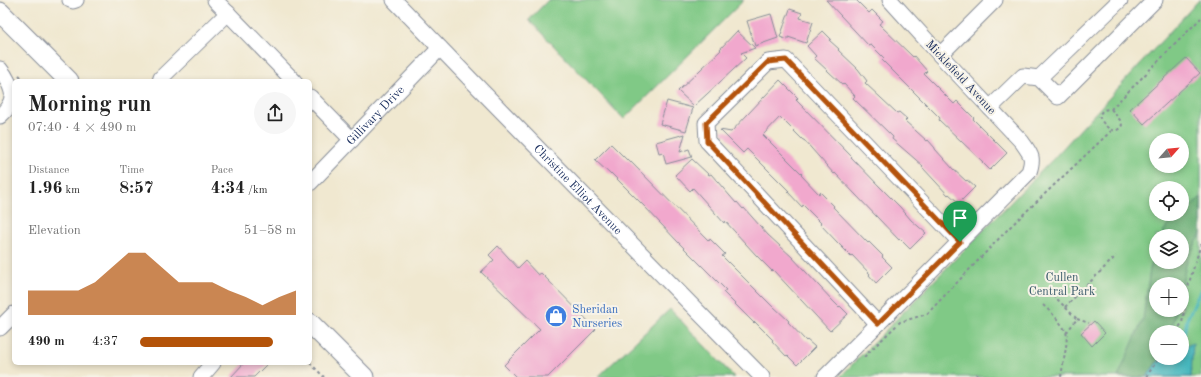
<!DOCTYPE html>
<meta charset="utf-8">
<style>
:root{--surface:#fff;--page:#f6f6f6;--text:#222;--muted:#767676;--accent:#b45309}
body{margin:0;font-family:"Old Standard TT",serif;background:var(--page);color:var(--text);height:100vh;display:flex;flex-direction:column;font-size:15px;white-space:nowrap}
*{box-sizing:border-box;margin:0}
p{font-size:13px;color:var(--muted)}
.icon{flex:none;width:22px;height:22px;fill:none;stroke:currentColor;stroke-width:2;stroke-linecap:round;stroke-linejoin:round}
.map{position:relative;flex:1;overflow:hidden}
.drawer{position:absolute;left:12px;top:79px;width:300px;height:286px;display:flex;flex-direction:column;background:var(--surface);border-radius:6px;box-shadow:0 2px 6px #0003}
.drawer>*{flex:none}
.needle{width:26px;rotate:63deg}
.controls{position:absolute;left:1149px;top:133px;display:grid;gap:8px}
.controls a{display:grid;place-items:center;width:40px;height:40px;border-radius:50%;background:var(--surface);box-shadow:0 2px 6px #0003;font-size:20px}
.pin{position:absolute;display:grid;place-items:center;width:34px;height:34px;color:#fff;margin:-41px -17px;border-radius:50% 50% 50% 0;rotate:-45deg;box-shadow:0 0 4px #0007}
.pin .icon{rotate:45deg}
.round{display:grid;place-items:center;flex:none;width:42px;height:42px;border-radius:21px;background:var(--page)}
.overview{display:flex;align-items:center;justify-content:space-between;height:68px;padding:0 16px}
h1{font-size:22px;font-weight:700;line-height:30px}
.metrics{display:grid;grid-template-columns:repeat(3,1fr);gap:6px;height:68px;padding:4px 16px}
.metrics div{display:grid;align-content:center}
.metrics b{font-size:17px;font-weight:700}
.metrics small{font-size:11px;font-weight:400}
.metrics p{font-size:11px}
.chart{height:112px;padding:8px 16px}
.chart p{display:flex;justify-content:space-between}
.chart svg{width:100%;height:72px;margin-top:4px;fill:var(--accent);opacity:.7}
ul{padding:0 16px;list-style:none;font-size:13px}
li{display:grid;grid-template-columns:64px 48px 1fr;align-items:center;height:30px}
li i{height:10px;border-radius:5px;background:var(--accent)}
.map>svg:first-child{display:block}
</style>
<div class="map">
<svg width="1201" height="377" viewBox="0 0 1201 377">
<rect width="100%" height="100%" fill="#f7f3e8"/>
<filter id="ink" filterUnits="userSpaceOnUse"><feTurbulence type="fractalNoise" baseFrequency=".025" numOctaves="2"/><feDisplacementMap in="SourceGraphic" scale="8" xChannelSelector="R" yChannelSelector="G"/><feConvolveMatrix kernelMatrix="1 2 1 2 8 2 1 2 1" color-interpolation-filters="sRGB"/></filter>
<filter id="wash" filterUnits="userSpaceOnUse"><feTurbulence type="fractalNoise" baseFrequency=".012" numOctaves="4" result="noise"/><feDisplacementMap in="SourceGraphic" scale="16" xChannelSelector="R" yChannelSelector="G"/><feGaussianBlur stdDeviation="0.9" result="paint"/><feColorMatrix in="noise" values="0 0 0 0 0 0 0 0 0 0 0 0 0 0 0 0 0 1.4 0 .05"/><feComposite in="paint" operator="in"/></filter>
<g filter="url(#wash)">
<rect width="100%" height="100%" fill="#f0e8d0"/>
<!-- green -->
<g fill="#80c986" stroke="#4e7c72" fill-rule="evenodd">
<path d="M548,0h196l-120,119 -95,-99z"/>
<path d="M1199,0h2v377h-361l214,-219zM1156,140h26v26h-26zM1156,188h26v26h-26zM1156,236h26v26h-26zM1156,284h26v26h-26zM1156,332h26v26h-26z"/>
<path d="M670,309l64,68h-136z"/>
</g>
<!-- forest -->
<path fill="#68ad73" stroke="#426e68" d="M1201,197v37l-14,26 -5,24h-26v26h20l-5,22h-15v26h8l-8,5 -9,14h-29l25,-58 7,-50 6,-16v9h26v-26h-20l2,-6z"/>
<!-- water -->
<path fill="#47b7bd" stroke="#31738e" d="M1193,343l-2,34h-44c13,-20 12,-19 35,-19v-10z"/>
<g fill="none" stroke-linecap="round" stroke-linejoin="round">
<!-- stream -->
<path stroke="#47b7bd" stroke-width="3" d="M1182,346l5,-27 14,-29"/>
</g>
<g id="blocks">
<!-- building -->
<g fill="#f1a8cd">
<path d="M826,0h30l13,13 3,-3 11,11 -4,3 34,33 1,-1 13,15 -3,3 30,30 3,-3 17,17 -1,1 34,34 -17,17 -8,-8h1l-44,-42 1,-2 -58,-58 2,-2 -13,-13 -2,1z"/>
<path d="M790,9l12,4 -2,5 13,4 -7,21 -18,-6v3l-8,-3z"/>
<path d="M771,14l7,24 -23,8 -8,-25z"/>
<path d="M737,31l18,17 -14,5 5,5 -52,48 -16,-15 43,-41 -1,-1z"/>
<path d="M823,31l8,8 -2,1 10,9 -1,1 20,19 9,12 -2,2 32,30 2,-1 8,7 -2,2 22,20 1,-1 7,8v1l18,20 13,12 1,-1 8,7 -16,16 -10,-9 -1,1 -26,-28 1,-1 -31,-27 1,-2 -40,-39 2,-2 -11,-12 -1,1 -29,-27 2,-2 -9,-10z"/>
<path d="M1186,58l14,15 -56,51 -14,-15z"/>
<path d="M780,80l18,18 -2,2 56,57h-1l29,30 20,20 11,13 15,13 -16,16 -10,-10 -1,1 -64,-67 -1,1 -30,-34h-1l-23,-23 -17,18 39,39 -1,1 18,19 1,-2 14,14 -1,1 35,36 1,-1 14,14 -1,1 10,10 -16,16 -7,-8 1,-1 -18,-19 -1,1 -14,-14 -17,-18 1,-1 -18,-18 -1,2 -14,-15 1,-1 -42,-42 -4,4 -23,-23 11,2z"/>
<path d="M667,101l26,7 -7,23 -26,-7z"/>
<path d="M685,134l-5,18 9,-3 3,8 -26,7 -3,-12 -4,1 -3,-11z"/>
<path d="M611,144l16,16 1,-1 81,82 1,-2 15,15 -3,2 51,51h1l15,14 -1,1 18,19 1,-1 8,7 -18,18 -10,-10 -1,1 -14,-15 1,-1 -18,-18 -1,1 -31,-31 3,-2 -49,-49 -32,-34 -34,-34 -1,1 -15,-14z"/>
<path d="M692,159l17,16 2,-1 25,29 1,-1 6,7 1,-1 24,27 24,22 41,44 6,6 1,-1 8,8 -18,17 -57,-61 -1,1 -16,-16 -31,-34 -1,2 -31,-35 -3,3 -15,-16z"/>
<path d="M498,246l20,22 7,-7 13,14 3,-2 55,56 -48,48h-32l-12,-12 36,-36 -59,-57 13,-12 -5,-5z"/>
<path d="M1094,321l11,12 -13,13 -11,-13z"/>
<path d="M244,363h24l-14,14h-23z"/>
</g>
</g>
</g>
<g filter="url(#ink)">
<use href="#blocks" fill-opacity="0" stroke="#868c97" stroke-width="1"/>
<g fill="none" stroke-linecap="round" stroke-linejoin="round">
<!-- minor casing -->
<g stroke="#868c97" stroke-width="17">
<g id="minor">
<path d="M70,0l3,1 3,-1"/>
<path d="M215,0l79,81"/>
<path id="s1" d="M394,0l80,83 288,294"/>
<path d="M940,55l55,-55"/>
<path d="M0,69c5,6 14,21 12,29 -1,6 -7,14 -12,18"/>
<path d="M1039,78l81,-78"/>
<path d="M160,81l1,-3 67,-65"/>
<path d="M310,97l42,43"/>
<path d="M990,108l33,-32 16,2 19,19 97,-97"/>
<path id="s2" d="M310,183l130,-135"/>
<path d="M878,324l-171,-183 -1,-18 62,-61 18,-2 174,182"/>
<path d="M0,328l14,-14"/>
<path d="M201,377l12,-14"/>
<path d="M825,377l204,-205c5,-15 2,-17 -7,-30l-82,-87 -50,-55"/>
</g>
</g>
<!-- major casing -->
<g stroke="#868c97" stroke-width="21">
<g id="major">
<path d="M0,12l69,69"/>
<path d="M310,323l54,54"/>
</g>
</g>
<!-- path -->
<g stroke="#868c97" stroke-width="2" stroke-dasharray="3 3" stroke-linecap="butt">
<path d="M19,75l6,6"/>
<path d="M1111,109l9,11 2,5c-7,13 -19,0 -23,-9 3,-6 5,-7 12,-7l90,-91"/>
<path d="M1053,295l24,24 -11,14"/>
<path d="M1043,305c8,7 18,17 23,27 3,7 -4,36 -5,45"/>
<path d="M1065,307l51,-51"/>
<path d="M1077,319l12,4"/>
<path d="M1176,332l6,-9 7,-40 12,-39"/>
<path d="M864,357l36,-35 27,-8 83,-87 101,-96"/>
<path d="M310,363l14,14"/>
<path d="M976,374l3,3"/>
<path d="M1146,377l13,-19"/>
</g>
<!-- minor -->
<use href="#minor" stroke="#fff" stroke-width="15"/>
<!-- major -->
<use href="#major" stroke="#fff" stroke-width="19"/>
</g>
</g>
<g fill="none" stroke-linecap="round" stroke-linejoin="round" filter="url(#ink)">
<!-- route casing -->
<g stroke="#fff" stroke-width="8">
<path id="route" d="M786,60l174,182 -82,82 -171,-183 -1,-18 62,-61z"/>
</g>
<!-- route -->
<use href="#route" stroke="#b45309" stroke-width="5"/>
</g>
<!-- icons -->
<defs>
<g id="shop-disc" transform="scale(1.15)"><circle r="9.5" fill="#3f7fe0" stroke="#f7f3e8"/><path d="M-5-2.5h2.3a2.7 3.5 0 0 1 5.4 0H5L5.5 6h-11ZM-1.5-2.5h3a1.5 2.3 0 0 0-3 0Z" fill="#fff"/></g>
</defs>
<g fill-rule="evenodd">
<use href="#shop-disc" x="556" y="316"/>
</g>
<g text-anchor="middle" stroke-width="4" stroke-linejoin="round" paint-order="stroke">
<!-- street labels -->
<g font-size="12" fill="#1b2f5e" stroke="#f7f3e8">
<text transform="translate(961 77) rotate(47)" y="4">Micklefield Avenue</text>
<text dy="4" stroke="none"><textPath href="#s2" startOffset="94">Gillivary Drive</textPath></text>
<text dy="4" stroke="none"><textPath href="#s1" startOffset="264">Christine Elliot Avenue</textPath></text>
</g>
<!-- park labels -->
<g font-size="12" fill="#345668" stroke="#f7f3e8">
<text x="1062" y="281">Cullen<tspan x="1062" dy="14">Central Park</tspan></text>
</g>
<!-- shop labels -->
<g font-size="12" fill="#366cbe" stroke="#f7f3e8" text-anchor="start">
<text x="572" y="313">Sheridan<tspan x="572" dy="14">Nurseries</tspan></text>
</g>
</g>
</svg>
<div class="controls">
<a><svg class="needle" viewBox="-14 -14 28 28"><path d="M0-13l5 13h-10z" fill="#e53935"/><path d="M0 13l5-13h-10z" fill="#767676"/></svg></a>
<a><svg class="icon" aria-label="locate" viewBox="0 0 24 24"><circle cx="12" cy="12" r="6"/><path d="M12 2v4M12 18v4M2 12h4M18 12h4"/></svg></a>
<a><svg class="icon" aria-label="layers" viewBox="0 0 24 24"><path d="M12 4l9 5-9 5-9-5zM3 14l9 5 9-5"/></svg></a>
<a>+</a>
<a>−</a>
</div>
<div class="pin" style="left:960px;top:242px;background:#1e9e55"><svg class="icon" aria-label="arrive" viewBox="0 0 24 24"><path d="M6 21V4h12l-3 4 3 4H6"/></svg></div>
<section class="drawer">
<div class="overview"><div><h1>Morning run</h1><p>07:40 · 4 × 490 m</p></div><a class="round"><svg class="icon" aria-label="share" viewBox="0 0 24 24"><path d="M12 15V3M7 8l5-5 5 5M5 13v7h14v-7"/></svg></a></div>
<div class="metrics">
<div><p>Distance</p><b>1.96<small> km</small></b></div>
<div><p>Time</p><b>8:57</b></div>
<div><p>Pace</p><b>4:34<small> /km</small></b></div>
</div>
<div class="chart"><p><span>Elevation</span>51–58 m</p>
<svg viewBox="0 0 160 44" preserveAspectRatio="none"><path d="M0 44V29L10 29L20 29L30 29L40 24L50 15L60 6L70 6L80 15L90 24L100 24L110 24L120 29L130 33L140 38L150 33L160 29V44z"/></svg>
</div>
<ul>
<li><b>490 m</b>4:37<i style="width:85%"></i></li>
</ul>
</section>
</div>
